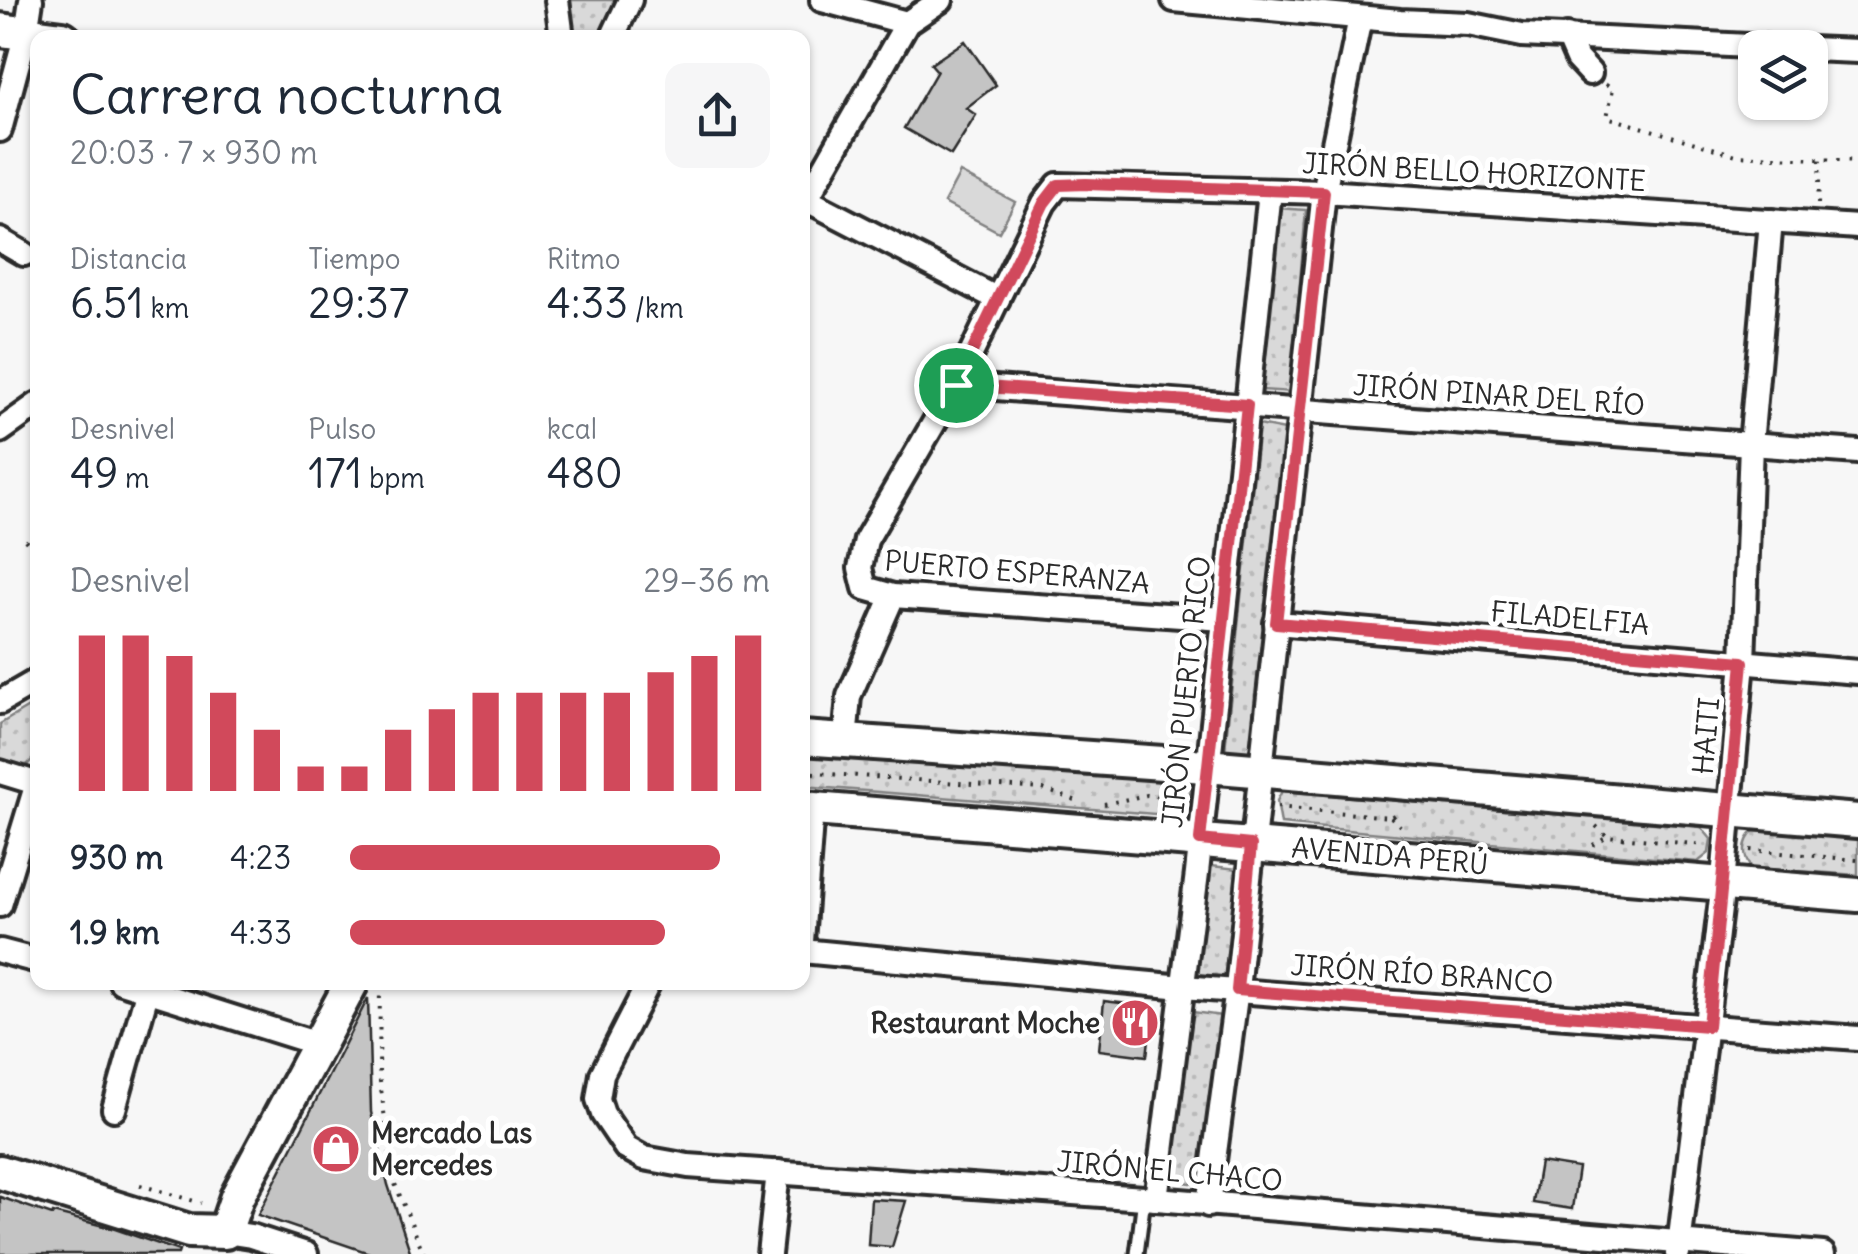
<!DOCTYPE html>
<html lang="es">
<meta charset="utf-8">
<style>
:root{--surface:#fff;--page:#f6f6f7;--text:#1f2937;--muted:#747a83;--accent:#d1495b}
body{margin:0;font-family:Delius,sans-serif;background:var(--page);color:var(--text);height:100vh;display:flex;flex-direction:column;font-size:38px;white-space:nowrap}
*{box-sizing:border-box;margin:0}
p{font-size:32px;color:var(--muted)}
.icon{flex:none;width:55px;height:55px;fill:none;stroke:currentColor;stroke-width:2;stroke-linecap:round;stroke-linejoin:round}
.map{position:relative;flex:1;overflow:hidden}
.drawer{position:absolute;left:30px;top:30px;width:780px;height:960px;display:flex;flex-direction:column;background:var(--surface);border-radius:20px;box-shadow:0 2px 8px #0004}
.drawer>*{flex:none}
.fabs{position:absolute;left:1738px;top:30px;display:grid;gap:20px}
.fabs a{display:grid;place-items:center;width:90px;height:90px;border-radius:20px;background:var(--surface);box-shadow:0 2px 8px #0004;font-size:50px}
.pin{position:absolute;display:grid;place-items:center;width:85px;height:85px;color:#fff;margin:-42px;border:5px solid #fff;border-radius:50%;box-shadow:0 2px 10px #0007}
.round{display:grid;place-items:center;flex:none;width:105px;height:105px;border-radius:20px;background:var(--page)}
.summary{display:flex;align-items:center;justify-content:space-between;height:170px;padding:0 40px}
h1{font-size:55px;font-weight:600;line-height:75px}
.stats{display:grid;grid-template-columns:repeat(3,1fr);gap:15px;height:170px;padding:10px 40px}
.stats div{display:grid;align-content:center}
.stats b{font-size:42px;font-weight:600}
.stats small{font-size:28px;font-weight:400}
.stats p{font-size:28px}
.chart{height:280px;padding:20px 40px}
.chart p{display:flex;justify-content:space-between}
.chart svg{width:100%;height:180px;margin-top:10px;stroke:var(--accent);stroke-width:6}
ul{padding:0 40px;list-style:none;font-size:32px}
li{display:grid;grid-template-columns:160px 120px 1fr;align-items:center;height:75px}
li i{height:25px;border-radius:12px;background:var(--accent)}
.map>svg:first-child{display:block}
</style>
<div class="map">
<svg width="1858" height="1254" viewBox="0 0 1858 1254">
<defs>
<pattern id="grass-dots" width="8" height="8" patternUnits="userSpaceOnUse" patternTransform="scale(2.5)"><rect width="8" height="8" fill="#d9d9d9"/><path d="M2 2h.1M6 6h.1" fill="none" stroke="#bababa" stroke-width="1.8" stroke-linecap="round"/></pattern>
</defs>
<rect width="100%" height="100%" fill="#f7f7f7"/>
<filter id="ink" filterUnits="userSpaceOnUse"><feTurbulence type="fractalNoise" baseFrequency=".01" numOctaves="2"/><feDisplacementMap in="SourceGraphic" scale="20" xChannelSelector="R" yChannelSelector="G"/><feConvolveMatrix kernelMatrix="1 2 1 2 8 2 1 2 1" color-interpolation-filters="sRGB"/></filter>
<g filter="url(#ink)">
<!-- grass -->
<g fill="url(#grass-dots)" stroke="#828282" stroke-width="2.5">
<path d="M568,0h51l-19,38 -30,-1z"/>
<path d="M1277,208l29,2 -15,182 -29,-2z"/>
<path d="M1259,425l26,5 -33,322 -27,-2z"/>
<path d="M37,702v53l-12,12 -25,-6v-37z"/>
<path d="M802,753l382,30 7,6 -4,24 -7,3 -377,-30z"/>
<path d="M1282,791l419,36 10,12 -2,14 -11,9 -417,-38 -4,-23z"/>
<path d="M1754,831l104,8v36l-107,-7c-9,-12 -8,-27 3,-37z"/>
<path d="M1203,865l35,4 -13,109 -33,-4z"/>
<path d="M1193,1012l29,4 -24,168 -28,-4z"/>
</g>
<!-- pitch -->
<path fill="#d9d9d9" stroke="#828282" stroke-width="2.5" d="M960,173l55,29 -16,30 -55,-29z"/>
<!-- building -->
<g fill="#c4c4c4" stroke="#2b2b2b" stroke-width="2.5">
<path d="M965,41l31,44 -30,23 10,7 -25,40 -47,-27 33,-57 -6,-7z"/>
<path d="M368,998l3,114 17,73 23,69h-39l-114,-39z"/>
<path d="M1104,1001l49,6 -6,49 -48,-6z"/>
<path d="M1540,1162l38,6 -6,41 -39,-6z"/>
<path d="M0,1197l52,18 1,-2 62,16 64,22 -1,3h-178z"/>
<path d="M871,1199l35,2 -14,46 -24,-2z"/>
</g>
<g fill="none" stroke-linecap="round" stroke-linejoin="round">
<!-- service casing -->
<g stroke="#2b2b2b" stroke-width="19">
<path id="service" d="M1137,1254l7,-56"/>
</g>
<!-- minor casing -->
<g stroke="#2b2b2b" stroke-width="30">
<g id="minor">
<path d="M557,0l5,38"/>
<path d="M822,0l85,23"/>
<path d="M1174,0l226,21 68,3 54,11 269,13"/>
<path d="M1567,36l10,23 13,14"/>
<path d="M612,38l18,-38"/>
<path d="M1810,49l48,2"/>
<path d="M0,130l26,-97 5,-33"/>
<path d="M807,200l191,99"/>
<path d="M802,207l105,-184 34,-23"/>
<path d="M0,240l24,14"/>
<path d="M956,385l902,67"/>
<path d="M0,431l38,-27"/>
<path d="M1224,619l-331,-23 -28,-8 -5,-20 6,-28 90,-155 88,-182 14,-18 266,7 534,35"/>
<path d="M1276,623l582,49"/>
<path d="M0,702l38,-22"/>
<path d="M845,741l4,-45 44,-100"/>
<path d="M0,772l36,11"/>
<path d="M0,905l38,-125"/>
<path d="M802,941l10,-133"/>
<path d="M0,951l38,10"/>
<path d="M802,951l381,36 675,51"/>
<path d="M121,982l197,62"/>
<path d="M649,982l-47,92 -4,25 5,15 23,34 18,10 44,8 456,32 679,56"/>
<path d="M114,1109l36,-127"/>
<path d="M1156,1199l41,-326 73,-682"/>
<path d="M1208,1205l29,-216 87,-797 36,-174"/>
<path d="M225,1232l26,4 55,18"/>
<path d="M769,1254l9,-82"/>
<path d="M1678,1254l45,-370 20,-222 8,-218 20,-223"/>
</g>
</g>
<!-- secondary casing -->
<g stroke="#2b2b2b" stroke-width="40">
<g id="secondary">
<path d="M0,30l63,8"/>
<path d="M802,738l404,28 652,55"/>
<path d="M802,808l1056,87"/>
<path d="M0,1172l189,59 36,1 12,-35 115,-215"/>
</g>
</g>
<!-- path -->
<g stroke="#2b2b2b" stroke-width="4" stroke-dasharray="2.5 8" stroke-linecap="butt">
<path d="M1606,84l7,5 -6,28 129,38 122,6"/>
<path d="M1818,204l2,-45"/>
<path d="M25,540l13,16"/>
<path d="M802,772l241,17 37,13"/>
<path d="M1104,804l43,-9 36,5"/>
<path d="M1277,807l114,10 9,-7"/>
<path d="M1391,817l13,13"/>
<path d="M1596,826l11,10"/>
<path d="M1593,845l14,-9 98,9"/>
<path d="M1750,850l108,10"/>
<path d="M380,986l-1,88 14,105 31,75"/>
<path d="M140,1185l61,18"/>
</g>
<!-- service -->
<use href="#service" stroke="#fff" stroke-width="11"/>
<!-- minor -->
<use href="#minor" stroke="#fff" stroke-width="22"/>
<!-- secondary -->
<use href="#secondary" stroke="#fff" stroke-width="32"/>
</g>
</g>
<g fill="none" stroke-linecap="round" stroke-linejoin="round" filter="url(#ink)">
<!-- route casing -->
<g stroke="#fff" stroke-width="20">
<path id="route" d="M1086,184l238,8 -48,431 467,39 -35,364 -471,-36 14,-145 -51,-5 47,-435 -291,-20 88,-182 14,-18z"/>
</g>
<!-- route -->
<use href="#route" stroke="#d1495b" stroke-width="12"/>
</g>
<!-- icons -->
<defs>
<g id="restaurant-disc" transform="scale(2.5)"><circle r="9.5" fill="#d1495b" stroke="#fff"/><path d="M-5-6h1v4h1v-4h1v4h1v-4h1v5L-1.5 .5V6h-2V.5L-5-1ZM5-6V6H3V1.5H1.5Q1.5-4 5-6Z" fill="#fff"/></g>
<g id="shop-disc" transform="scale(2.5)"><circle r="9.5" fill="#d1495b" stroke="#fff"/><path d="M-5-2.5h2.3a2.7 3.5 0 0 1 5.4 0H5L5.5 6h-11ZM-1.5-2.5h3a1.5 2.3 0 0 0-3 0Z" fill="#fff"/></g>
</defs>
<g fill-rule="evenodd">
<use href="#restaurant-disc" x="1135" y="1023"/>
<use href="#shop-disc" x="336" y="1149"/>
</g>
<g text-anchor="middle" stroke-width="10" stroke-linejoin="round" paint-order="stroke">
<!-- street labels -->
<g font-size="28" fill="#2b2b2b" stroke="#fff">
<text transform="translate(1474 172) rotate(3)" y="10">JIRÓN BELLO HORIZONTE</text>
<text transform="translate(1499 395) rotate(4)" y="10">JIRÓN PINAR DEL RÍO</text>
<text transform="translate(1017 572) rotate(5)" y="10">PUERTO ESPERANZA</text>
<text transform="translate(1570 618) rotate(5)" y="10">FILADELFIA</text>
<text transform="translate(1186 692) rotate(-84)" y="10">JIRÓN PUERTO RICO</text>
<text transform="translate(1706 736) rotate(-85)" y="10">HAITI</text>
<text transform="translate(1390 856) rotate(5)" y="10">AVENIDA PERÚ</text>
<text transform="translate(1422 974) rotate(4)" y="10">JIRÓN RÍO BRANCO</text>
<text transform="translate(1170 1171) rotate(5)" y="10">JIRÓN EL CHACO</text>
</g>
<!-- poi labels -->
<g font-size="28" font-weight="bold" fill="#2b2b2b" stroke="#fff" text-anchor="end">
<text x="1100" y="1033">Restaurant Moche</text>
<text x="371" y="1143" text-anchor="start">Mercado Las<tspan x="371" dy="32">Mercedes</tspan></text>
</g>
</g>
</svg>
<div class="fabs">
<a><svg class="icon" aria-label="layers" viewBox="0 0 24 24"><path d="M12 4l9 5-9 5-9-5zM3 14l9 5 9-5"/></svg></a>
</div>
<div class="pin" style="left:956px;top:385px;background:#1e9e55"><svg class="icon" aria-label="arrive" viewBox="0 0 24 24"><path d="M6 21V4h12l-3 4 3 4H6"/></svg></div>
<section class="drawer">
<div class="summary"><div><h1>Carrera nocturna</h1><p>20:03 · 7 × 930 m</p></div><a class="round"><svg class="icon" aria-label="share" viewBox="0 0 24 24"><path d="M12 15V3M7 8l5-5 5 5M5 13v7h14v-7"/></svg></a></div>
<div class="stats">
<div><p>Distancia</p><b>6.51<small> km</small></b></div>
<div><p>Tiempo</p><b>29:37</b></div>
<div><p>Ritmo</p><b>4:33<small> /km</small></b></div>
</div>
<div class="stats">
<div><p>Desnivel</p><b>49<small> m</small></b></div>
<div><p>Pulso</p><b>171<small> bpm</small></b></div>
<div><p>kcal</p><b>480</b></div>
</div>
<div class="chart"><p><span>Desnivel</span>29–36 m</p>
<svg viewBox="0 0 160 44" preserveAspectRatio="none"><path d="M5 44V6M15 44V6M25 44V11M35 44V20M45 44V29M55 44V38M65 44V38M75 44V29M85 44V24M95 44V20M105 44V20M115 44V20M125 44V20M135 44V15M145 44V11M155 44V6"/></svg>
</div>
<ul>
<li><b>930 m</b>4:23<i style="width:88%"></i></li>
<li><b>1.9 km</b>4:33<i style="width:75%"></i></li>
</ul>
</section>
</div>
